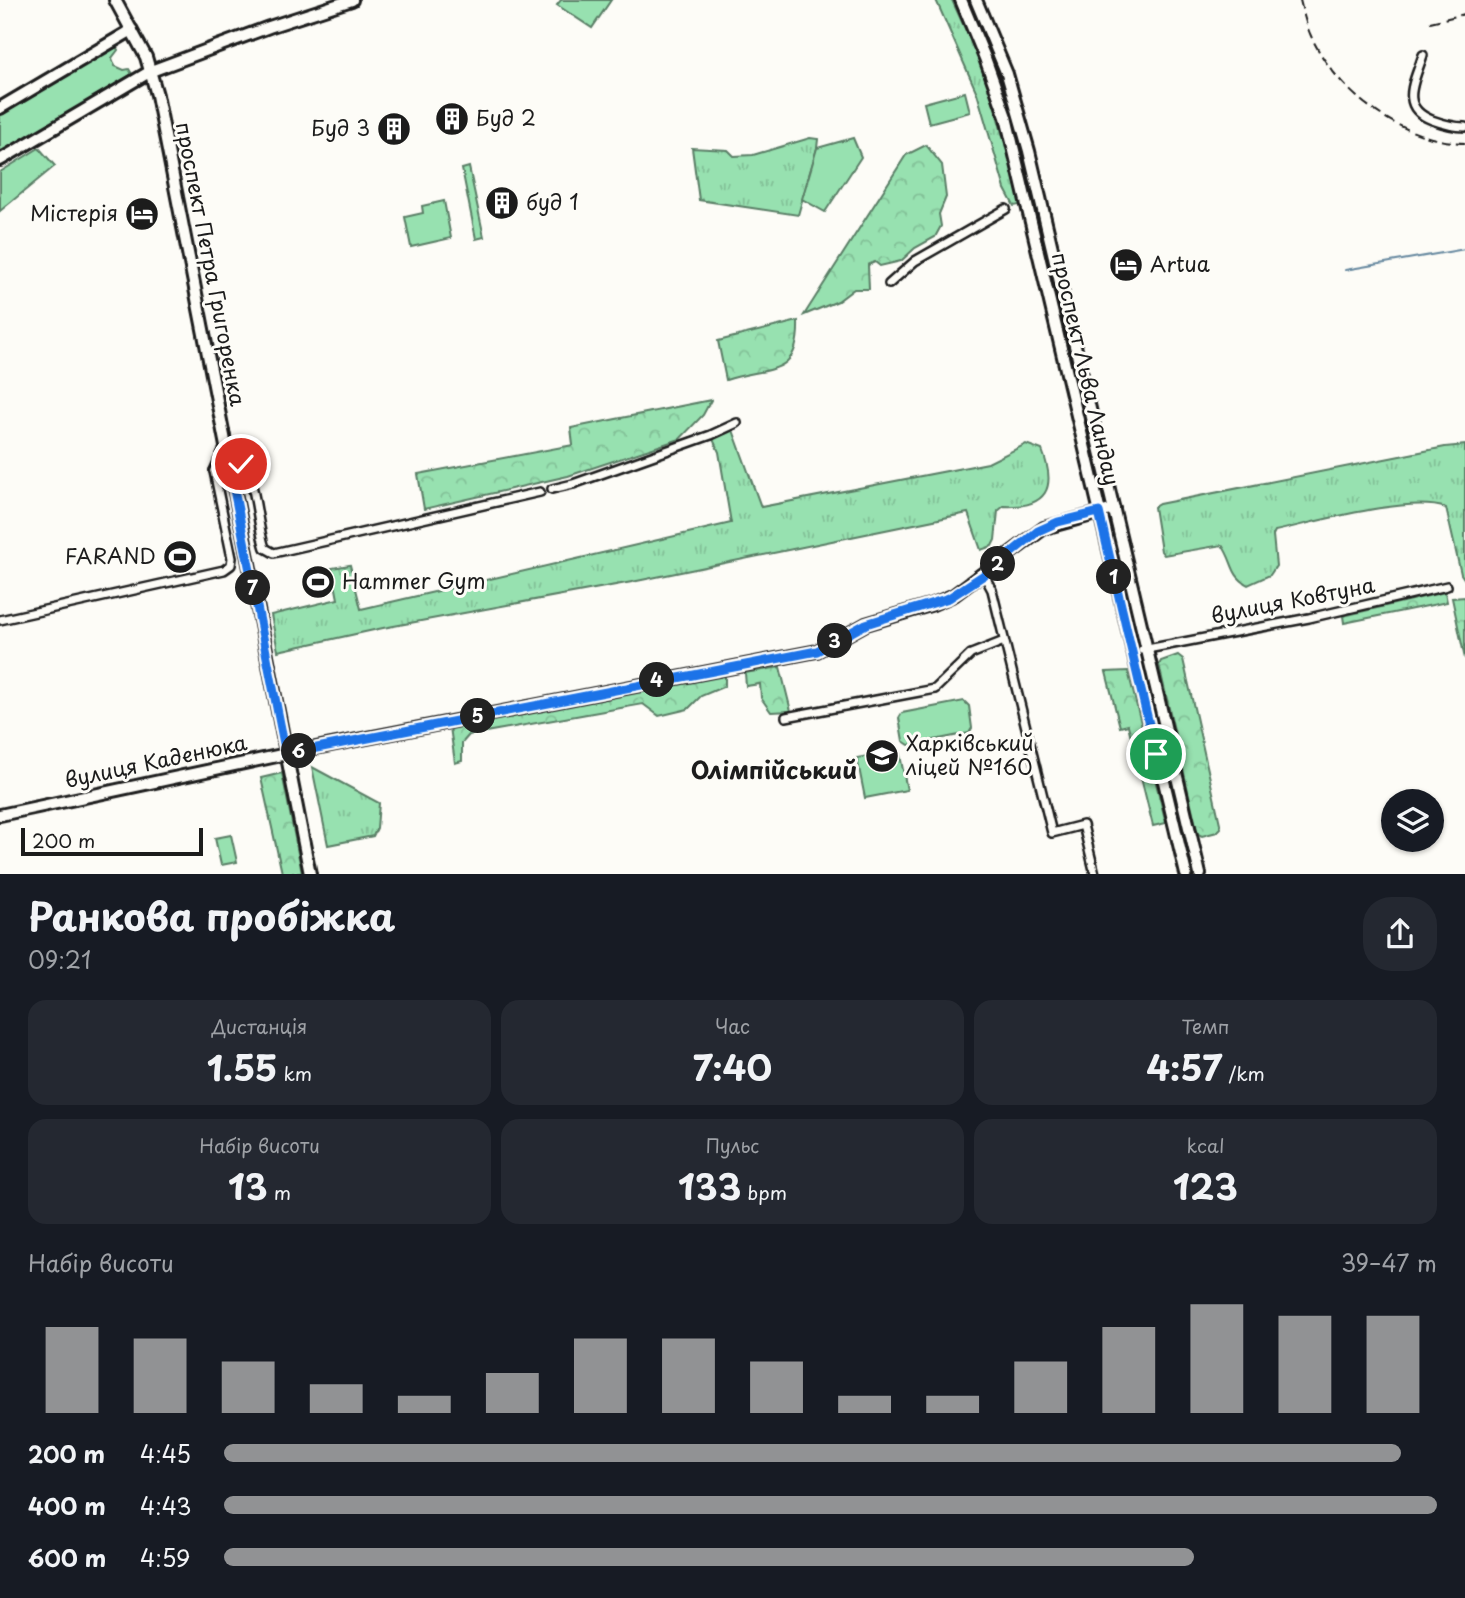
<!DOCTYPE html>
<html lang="uk">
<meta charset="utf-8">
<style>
:root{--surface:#171b24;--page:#242831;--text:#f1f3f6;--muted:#9ea1a6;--accent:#919294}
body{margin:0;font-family:"Playpen Sans",sans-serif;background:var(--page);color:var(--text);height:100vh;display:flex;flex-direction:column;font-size:26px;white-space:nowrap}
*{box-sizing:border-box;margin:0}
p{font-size:23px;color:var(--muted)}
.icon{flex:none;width:38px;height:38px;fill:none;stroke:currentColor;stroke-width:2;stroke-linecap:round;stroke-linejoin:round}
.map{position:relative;height:874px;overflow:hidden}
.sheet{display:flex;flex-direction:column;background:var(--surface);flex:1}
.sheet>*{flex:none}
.fabs{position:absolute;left:1381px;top:789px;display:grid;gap:14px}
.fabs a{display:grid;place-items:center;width:63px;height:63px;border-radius:50%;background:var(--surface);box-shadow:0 2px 5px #0004;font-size:35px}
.scale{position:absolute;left:21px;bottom:18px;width:182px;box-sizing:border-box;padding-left:7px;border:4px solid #1c1c1c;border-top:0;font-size:19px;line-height:24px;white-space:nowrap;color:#1c1c1c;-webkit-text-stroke:5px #fdfcf7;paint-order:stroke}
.pin{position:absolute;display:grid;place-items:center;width:60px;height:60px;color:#fff;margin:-30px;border:4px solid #fff;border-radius:50%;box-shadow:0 2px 7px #0007}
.km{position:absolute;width:35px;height:35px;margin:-18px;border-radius:50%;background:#222;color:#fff;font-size:19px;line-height:35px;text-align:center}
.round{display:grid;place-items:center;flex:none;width:74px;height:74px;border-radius:28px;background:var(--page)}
.summary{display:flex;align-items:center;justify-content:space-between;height:119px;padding:0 28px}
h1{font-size:38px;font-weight:700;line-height:52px}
.stats{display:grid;grid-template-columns:repeat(3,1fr);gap:10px;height:119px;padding:7px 28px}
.stats div{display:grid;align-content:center;border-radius:18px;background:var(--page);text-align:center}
.stats b{font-size:35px;font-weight:700}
.stats small{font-size:19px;font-weight:400}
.stats p{font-size:19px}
.chart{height:196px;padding:14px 28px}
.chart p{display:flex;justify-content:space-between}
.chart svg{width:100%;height:126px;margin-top:7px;stroke:var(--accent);stroke-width:6}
ul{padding:0 28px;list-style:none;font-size:23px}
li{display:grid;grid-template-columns:112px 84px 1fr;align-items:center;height:52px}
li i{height:18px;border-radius:9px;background:var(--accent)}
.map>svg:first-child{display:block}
</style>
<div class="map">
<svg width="1465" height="874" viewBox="0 0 1465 874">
<defs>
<pattern id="grass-tufts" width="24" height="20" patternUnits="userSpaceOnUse" patternTransform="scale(1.75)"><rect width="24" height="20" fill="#97e1b0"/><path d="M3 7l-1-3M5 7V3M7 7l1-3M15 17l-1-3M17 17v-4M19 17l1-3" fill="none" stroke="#82c097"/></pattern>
<pattern id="forest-crowns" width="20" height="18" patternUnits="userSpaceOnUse" patternTransform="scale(1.75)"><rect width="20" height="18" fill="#97e1b0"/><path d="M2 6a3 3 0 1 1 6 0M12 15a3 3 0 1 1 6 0" fill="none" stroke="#82c097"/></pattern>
</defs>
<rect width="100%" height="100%" fill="#fdfcf7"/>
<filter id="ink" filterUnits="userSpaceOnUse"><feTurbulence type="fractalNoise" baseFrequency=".0143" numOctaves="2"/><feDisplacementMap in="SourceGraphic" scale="14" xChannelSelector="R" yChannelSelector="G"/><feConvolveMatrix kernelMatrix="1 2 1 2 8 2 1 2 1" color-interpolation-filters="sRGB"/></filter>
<g filter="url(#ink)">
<!-- grass -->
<g fill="url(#grass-tufts)" stroke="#5a7e66" stroke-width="2">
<path d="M936,0h16l34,75 34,123v7l-6,1 -9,-17 -28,-96z"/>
<path d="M965,0h4l3,6 21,50 19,57 -4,1z"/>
<path d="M1013,118l43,174 -4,2 -42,-175z"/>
<path d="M810,138l8,1 -1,9 -19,67 -99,-15 -7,-52 36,2 6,6 19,-1z"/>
<path d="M1060,311l41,171 4,21h-2l-46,-191z"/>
<path d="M733,430l28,77 227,-44 38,-19 16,6c15,38 5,58 -38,56l-6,5 -3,29 -3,6 -11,4 -13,-37 -336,69 -249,46 -105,23 -7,-36 67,-16 -6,-31 18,-3 11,44 370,-86 -12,-71 -8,-17z"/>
<path d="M1465,445v135l-4,-6 -15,-66c-37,-13 -130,14 -171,23l-2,4 3,31 -6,9 -22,10c-18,-10 -14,-23 -26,-40l-58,10 -3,-4 -7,-44 5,-3 286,-57z"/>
<path d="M1145,674l45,183h-3l-45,-182z"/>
<path d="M312,767l67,36 -2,25 -4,8 -45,9z"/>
</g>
<!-- forest -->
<g fill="url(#forest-crowns)" stroke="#5a7e66" stroke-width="2">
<path d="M926,145l16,20 4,32 -7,17 2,12 -6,11 -20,11 -14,13 -21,5 -5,-4 -7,3 1,24h-15l-16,12 -34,14 102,-160z"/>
<path d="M798,321c2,58 -31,45 -72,59l-8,-39z"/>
<path d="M711,400l-8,15 -23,24 -112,37 -144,33 -6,-35 155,-29 -2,-17z"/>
<path d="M1445,592l2,10 -103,21 -1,-7z"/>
<path d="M1465,597v62l-13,-61z"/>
<path d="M1178,655l5,4 38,169 -4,4 -15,4 -4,-2 -39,-169 2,-4z"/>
<path d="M780,667l11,44 -20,1 -10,-14 -1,-14 -14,2 -1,-13z"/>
<path d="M1128,671l38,152 -13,3 -25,-101 -8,2 -14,-55z"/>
<path d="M725,674v12l-24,10 -13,13 -29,7 -16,-12 -174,31 -7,8v18l-7,2 -5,-36z"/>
<path d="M282,773l20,100h-20l-21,-95z"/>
</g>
<!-- green -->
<g fill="#97e1b0" stroke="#5a7e66" stroke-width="2">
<path d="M561,0h50l-19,28 -35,-23z"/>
<path d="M115,45l3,5 -6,8 3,8 9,4 5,-1 3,5 -132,80v-39z"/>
<path d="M965,92l5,20 -41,11 -5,-20z"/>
<path d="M853,138l8,19 -36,55 -23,-13 15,-51z"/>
<path d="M39,148l16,18 -55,45v-39z"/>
<path d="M469,167l15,70 -8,2 -14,-70z"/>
<path d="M444,201l7,37 -40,9 -6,-30 18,-4 -1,-7z"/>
<path d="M964,701l5,5 3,22 -3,5 -60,12 -6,-4 -4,-23 3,-5z"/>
<path d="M899,750l8,40 -42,8 -8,-40z"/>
<path d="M231,835l6,27 -16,3 -6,-27z"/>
</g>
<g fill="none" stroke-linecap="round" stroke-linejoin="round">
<!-- stream -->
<path stroke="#66889f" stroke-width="2" d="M1345,270l120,-21"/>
<!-- street casing -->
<g stroke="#1c1c1c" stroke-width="12">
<g id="street">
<path d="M1423,55c-8,26 -25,52 9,65 11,4 21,7 33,7"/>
<path d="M889,284l26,-23 91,-52"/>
<path d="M214,471l12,-27c6,7 13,14 18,21 12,18 13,60 21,83l9,5 266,-61"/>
<path d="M552,489l21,-5 138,-49 26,-12"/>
<path d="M984,575l8,15 60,243 31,-8 12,49"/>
<path d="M0,620l224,-50 7,-5 1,-7 -18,-87"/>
<path d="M1142,650l167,-32 138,-32"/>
<path d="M786,717l149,-28 36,-35 33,-13"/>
</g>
</g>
<!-- secondary casing -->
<g stroke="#1c1c1c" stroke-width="16">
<g id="secondary">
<path d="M115,0l31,57 11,38 153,779"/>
<path d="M0,108l132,-78"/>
<path d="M0,160l151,-89 118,-44 83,-27"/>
<path d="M0,815l305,-65 512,-99 49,-27 67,-20 21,-9 90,-67 70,-19"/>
</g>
</g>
<!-- primary casing -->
<g stroke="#1c1c1c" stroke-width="16">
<g id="primary">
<path d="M961,0l24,58 21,59 180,757"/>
<path d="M976,0l31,74 22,77 171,723"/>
</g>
</g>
<!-- street -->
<use href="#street" stroke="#fdfcf7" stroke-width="7"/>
<!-- secondary -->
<use href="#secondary" stroke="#fdfcf7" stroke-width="10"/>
<!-- primary -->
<use href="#primary" stroke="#fdfcf7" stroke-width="10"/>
<!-- rail -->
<g stroke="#1c1c1c" stroke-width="2" stroke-dasharray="10 5" stroke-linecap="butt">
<path d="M1300,0c3,12 6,25 11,36 26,57 90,105 154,107"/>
<path d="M1430,22l35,-8"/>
</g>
</g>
</g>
<g fill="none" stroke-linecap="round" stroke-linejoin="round" filter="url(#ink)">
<!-- route casing -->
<g stroke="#fff" stroke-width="14">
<path id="route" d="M241,464h-12l57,290 531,-103 49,-27 83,-26 35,-23 54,-44 20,-9 41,-10 57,242"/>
</g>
<!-- route -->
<use href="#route" stroke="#1a73e8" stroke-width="9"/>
</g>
<!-- icons -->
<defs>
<g id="building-disc" transform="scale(1.75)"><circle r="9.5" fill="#1c1c1c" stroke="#fdfcf7"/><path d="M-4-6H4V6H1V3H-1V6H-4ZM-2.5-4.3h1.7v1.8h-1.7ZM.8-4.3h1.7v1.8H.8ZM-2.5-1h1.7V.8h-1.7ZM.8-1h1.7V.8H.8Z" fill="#fff"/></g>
<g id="hotel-disc" transform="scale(1.75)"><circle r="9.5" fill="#1c1c1c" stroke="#fdfcf7"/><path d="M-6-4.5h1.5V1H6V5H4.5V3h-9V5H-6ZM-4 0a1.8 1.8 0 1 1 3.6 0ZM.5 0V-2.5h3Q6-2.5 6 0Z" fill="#fff"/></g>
<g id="stadium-disc" transform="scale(1.75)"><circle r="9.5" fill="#1c1c1c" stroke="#fdfcf7"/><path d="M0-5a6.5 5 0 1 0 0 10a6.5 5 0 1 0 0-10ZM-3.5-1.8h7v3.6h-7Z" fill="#fff"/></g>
<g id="school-disc" transform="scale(1.75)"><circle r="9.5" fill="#1c1c1c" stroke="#fdfcf7"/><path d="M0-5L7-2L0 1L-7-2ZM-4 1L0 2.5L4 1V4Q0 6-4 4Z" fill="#fff"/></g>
</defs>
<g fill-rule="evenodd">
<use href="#building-disc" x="452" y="119"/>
<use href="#building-disc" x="394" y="129"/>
<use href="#building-disc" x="502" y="203"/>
<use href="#hotel-disc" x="142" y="214"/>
<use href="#hotel-disc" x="1126" y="265"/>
<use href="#stadium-disc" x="180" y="557"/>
<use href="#stadium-disc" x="318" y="582"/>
<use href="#school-disc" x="882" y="756"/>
</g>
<g text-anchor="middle" stroke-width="6" stroke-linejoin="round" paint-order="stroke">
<!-- poi labels -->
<g font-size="21" fill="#1c1c1c" stroke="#fdfcf7" text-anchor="start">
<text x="476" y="126">Буд 2</text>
<text x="370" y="136" text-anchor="end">Буд 3</text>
<text x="526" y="210">буд 1</text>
<text x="118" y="221" text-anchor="end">Містерія</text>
<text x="1150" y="272">Artua</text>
<text x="156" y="564" text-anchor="end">FARAND</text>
<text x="342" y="589">Hammer Gym</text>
<text x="906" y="751">Харківський<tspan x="906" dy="24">ліцей №160</tspan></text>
</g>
<!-- street labels -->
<g font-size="21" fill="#1c1c1c" stroke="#fdfcf7">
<text transform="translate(210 264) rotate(79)" y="7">проспект Петра Григоренка</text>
<text transform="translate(1085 369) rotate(77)" y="7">проспект Льва Ландау</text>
<text transform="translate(1293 601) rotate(-11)" y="7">вулиця Ковтуна</text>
<text transform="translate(156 762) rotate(-12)" y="7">вулиця Каденюка</text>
</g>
<!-- quarter labels -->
<g font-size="24" font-weight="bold" fill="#1c1c1c" stroke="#fdfcf7">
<text x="774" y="779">Олімпійський</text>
</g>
</g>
</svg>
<div class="fabs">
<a><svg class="icon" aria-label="layers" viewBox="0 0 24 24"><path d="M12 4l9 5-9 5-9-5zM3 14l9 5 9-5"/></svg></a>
</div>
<div class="scale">200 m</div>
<div class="pin" style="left:1156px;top:754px;background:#1e9e55"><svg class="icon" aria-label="arrive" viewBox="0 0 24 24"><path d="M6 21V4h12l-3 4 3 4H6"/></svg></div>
<div class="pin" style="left:241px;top:464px;background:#d93025"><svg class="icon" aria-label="check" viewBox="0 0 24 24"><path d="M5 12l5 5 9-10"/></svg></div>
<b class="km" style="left:1114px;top:577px">1</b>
<b class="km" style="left:998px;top:564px">2</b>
<b class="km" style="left:835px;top:641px">3</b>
<b class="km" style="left:657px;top:680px">4</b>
<b class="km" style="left:478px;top:716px">5</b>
<b class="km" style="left:299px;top:751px">6</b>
<b class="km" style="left:253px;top:588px">7</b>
</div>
<section class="sheet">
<div class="summary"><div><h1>Ранкова пробіжка</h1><p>09:21</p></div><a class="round"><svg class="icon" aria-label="share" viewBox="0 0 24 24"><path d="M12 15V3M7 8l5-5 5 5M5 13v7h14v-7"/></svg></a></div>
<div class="stats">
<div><p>Дистанція</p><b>1.55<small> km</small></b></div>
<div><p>Час</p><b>7:40</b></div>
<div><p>Темп</p><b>4:57<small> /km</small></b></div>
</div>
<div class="stats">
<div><p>Набір висоти</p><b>13<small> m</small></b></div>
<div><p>Пульс</p><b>133<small> bpm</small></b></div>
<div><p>kcal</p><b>123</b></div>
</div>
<div class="chart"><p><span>Набір висоти</span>39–47 m</p>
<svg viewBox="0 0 160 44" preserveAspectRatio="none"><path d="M5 44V14M15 44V18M25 44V26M35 44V34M45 44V38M55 44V30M65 44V18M75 44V18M85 44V26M95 44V38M105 44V38M115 44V26M125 44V14M135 44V6M145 44V10M155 44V10"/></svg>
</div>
<ul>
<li><b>200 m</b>4:45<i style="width:97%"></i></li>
<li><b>400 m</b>4:43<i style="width:100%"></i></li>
<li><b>600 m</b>4:59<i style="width:80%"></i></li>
</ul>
</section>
